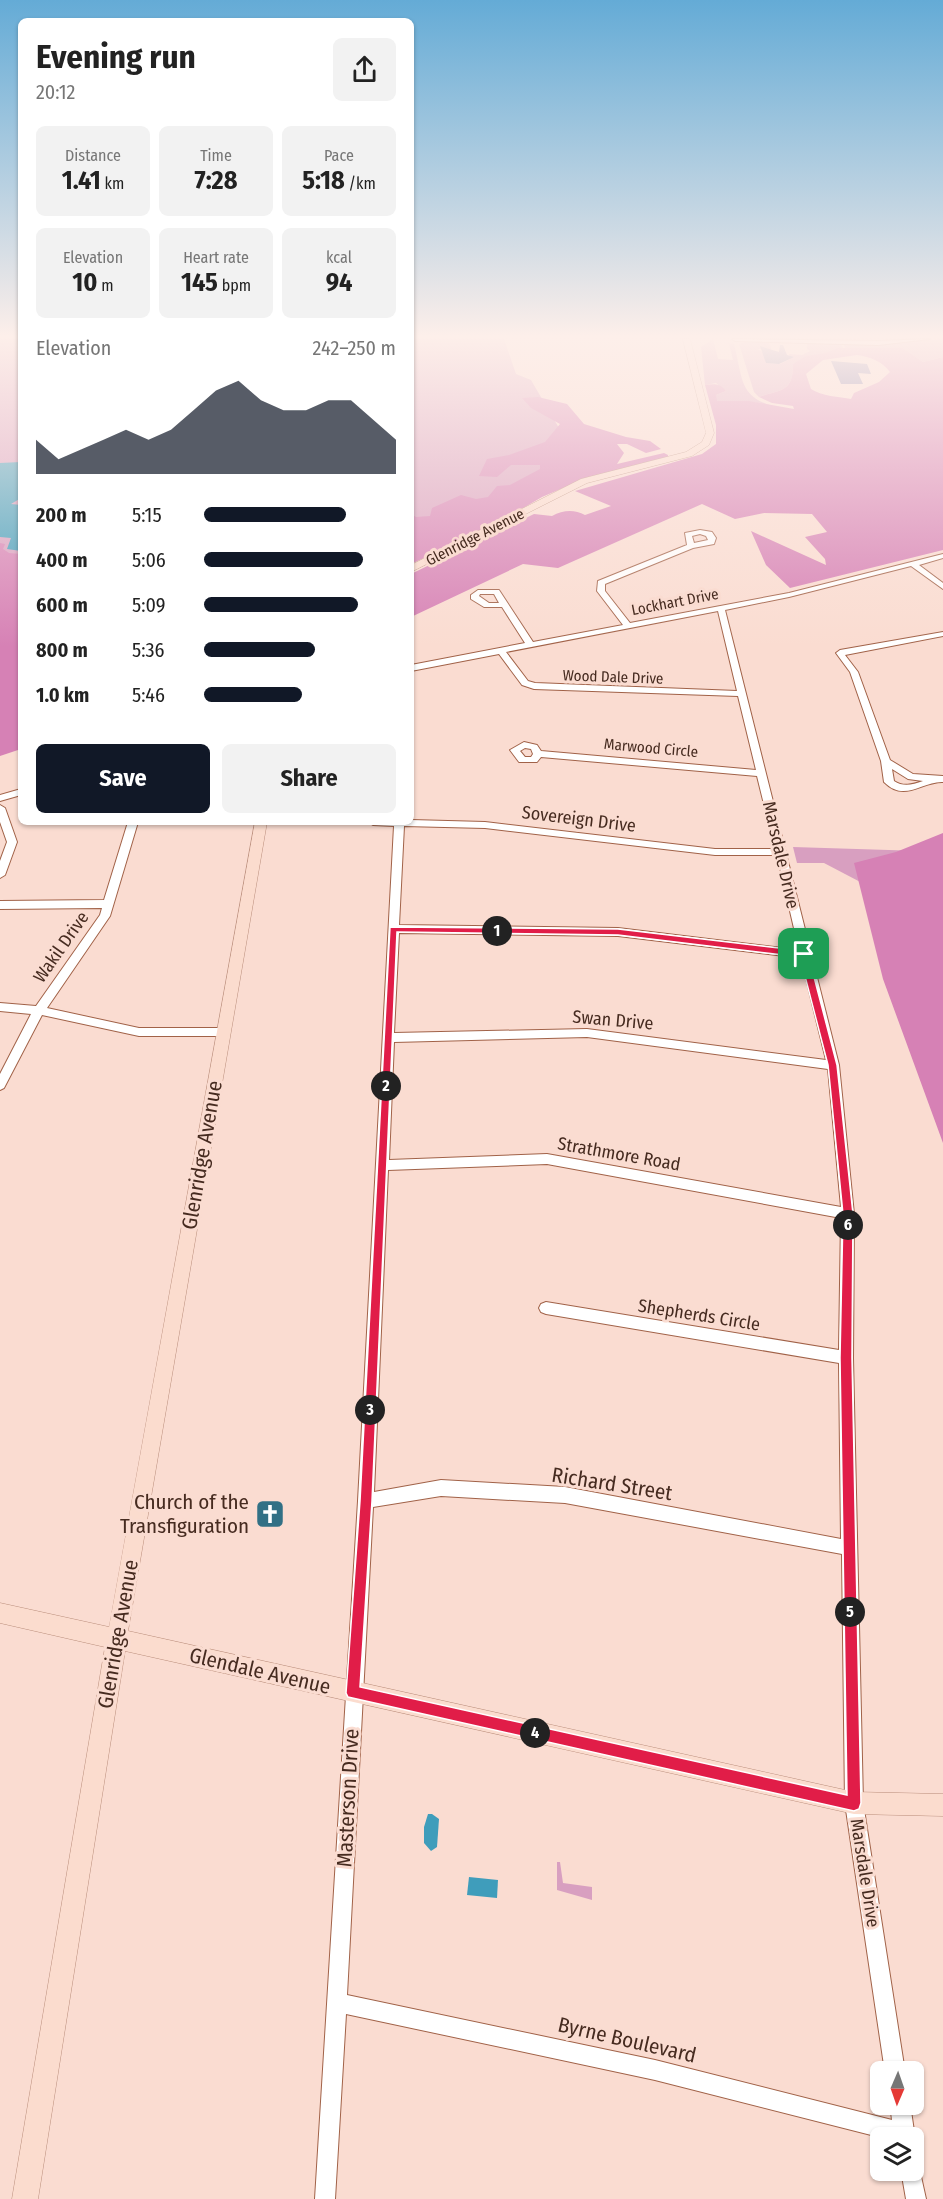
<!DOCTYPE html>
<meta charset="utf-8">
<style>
:root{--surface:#fff;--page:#f2f2f2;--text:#222;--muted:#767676;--accent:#111827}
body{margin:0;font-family:"Fira Sans Condensed",sans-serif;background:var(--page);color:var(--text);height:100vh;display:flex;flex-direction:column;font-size:22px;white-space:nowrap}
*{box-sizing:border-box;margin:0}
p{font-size:20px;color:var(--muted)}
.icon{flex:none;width:33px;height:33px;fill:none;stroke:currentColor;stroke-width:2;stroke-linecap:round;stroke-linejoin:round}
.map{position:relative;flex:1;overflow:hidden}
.details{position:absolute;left:18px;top:18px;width:396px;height:807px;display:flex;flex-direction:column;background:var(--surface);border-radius:9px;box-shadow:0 2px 4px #0004}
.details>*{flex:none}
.needle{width:39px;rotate:182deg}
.buttons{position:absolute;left:870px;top:2061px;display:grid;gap:12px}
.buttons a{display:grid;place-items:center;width:54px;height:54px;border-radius:9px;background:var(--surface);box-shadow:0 2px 4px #0004;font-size:30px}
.pin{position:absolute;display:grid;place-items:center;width:51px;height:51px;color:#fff;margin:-26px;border-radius:12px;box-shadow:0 3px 9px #0006}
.km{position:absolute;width:30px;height:30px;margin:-15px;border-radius:50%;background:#222;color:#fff;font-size:16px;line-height:30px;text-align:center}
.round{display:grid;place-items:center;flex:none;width:63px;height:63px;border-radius:9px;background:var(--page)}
.headline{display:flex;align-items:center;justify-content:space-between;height:102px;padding:0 18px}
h1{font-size:33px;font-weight:700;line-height:45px}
.metrics{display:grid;grid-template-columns:repeat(3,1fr);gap:9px;height:102px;padding:6px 18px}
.metrics div{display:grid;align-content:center;border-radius:9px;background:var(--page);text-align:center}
.metrics b{font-size:26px;font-weight:700}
.metrics small{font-size:16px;font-weight:400}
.metrics p{font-size:16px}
.chart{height:168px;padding:12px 18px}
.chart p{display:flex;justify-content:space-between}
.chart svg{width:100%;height:108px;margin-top:6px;fill:var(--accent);opacity:.7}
.button{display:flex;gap:12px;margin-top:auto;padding:12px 18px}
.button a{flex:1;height:69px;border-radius:9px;background:var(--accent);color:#fff;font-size:24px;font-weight:700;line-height:69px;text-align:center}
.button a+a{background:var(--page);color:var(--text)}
ul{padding:0 18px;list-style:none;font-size:20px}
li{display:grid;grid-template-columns:96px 72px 1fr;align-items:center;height:45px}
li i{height:15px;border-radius:8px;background:var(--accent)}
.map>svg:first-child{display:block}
</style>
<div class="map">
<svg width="943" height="2199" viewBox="0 0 943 2199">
<rect width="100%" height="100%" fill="#fadcd1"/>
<!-- green -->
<g fill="#d89fc0">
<path d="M0,339h21v225l-21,4z"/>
<path d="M411,339h93l12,35 15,6 56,96 -176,53z"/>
<path d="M713,339l5,20 15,1 -4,-16 -5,-1 10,1c10,39 4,53 47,65l-28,-7 -37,-1v-6l10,-4 -10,-8 -11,2 -4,-38z"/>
<path d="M943,339v18l-20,5 -20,-14h-58l-1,-3z"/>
<path d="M745,342h24l2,7h-13l6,4 2,10 14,1 10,-5 -1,-5 13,1 8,-4 -3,-2v-6l34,1 2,4 -50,16c0,29 -12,25 -34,33l-5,-5 -15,-48z"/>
<path d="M793,847l128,4 -55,34 -42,-22h-27z"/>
<path d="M557,1862h3l3,21 29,4v13l-35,-10z"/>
</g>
<!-- forest -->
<g fill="#d681b5" fill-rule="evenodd">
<path d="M838,348h65l20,14 20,-5v193l-153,38 -24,-23 -15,-34 75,34 -1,-6 -20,-22 22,-5 -15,-18 -48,-1 -29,6 -33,-15 -144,64 -35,-4 -112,53v-43l123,-60 18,2c11,-6 22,-7 33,-1l26,-9 -36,-15 127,-37 14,-10v-19l-11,-40c9,-1 15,-2 21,6l-10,4 1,6h32l45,8 -1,-3 -21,-3 -13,-6c22,-8 34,-4 34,-33l13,-8 20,-3zM857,355c13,2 25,6 33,17l-11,10 -25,11 -3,6c-11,-2 -30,-3 -40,-10l-5,-15 17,-14z"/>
<path d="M538,397l29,7 17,20 42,13 24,4 11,8 -15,4 -19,-9h-10l7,9 -7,11 47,-11 4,2v3l-79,19 -47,20 -51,30 -80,37v-50l5,3 14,-1 2,-8 29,-13 15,4 12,-2 9,-11 13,-1 30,-16v-4h-29l-14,12 -18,-1 8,-17 22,-4 36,-13 15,-18 -29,-16 -9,-10z"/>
<path d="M0,543l5,1 -2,5 6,4 12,1v195l-21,7z"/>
<path d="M943,833v310l-60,-164 -29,-116 42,-11z"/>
</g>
<!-- water -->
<g fill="#3f9dbb">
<path d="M21,462v36l-10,6 10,1v46l-14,-2 4,-11 -11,-1v-74z"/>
<path d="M428,1814h4l7,5 -2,28 -6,4 -7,-8v-16z"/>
<path d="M469,1877l29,3 -1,18 -30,-3z"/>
</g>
<!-- building -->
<g fill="#65649f">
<path d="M780,345h3l4,10 7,2 -15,7 -13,-1 -6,-17 19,6z"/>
<path d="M831,361l36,3 4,10 -13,-1 5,11h-22z"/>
</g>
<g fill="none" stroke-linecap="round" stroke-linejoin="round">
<!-- minor casing -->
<g stroke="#a16248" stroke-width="2">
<g id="minor">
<path d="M732,339l146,2 52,-2 -52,6 -143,-4z"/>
<path d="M700,530l12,2 4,6 -2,6 -21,4 -88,36v7l25,32 159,-30 154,-39v4l-24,7 24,18v6l-32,-23 -122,31 -64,13 114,455 15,149 -1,144 10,445 42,269h-20l-40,-269 -3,-249 -277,-51 -124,-7 -68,11 -26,488 308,65 237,60 -2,-16h20l5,34 -1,4v-4h-31l-228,-58 -309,-66 -11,185h-20l43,-698 36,-675 -21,-1 -5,-3h43v-2l74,2 230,27h60l-18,-73 -216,-19 -4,5h-18l-9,-12 14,-8 13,3 4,6 215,19 -18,-74 -204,-7 -12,-4 -23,-31 -88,17v-6l114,-22 -23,-36h-18l-13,-8v-4l7,-5h21l34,52 90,-17 -26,-34 1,-10 89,-36 -2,-12zM700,534l6,2 2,4 -14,3 -2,-7zM480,594h14l5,9h-10l-10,-7zM718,611l19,80 -202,-8 -7,-2 -22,-29zM525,748l6,1 2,5 -2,3h-6l-5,-6zM404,826l81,2 230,27h62l22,95 -181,-22 -219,-3zM399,933l219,3 183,22 25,102 -239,-31 -193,4zM587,1037l241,32 13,138 -294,-53 -158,6 5,-118zM547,1164l294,54 -2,132 -293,-48 -5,2 -2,4 2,4 5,2 293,49 2,176 -276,-52 -124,-7 -67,12 14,-322z"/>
<path d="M943,632v4l-98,19 13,17 32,88 23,14 30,2v6c-21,-1 -38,21 -59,0l-3,-21 -31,-89 -14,-19 4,-3zM892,769l16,10 15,2c-11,4 -20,6 -29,0z"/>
<path d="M21,789v6l-21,6v-6z"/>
<path d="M0,805l5,3 12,34 -12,33 -5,3v-17l7,-19 -7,-20z"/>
<path d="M128,822h10l-28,94 -63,92 92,20h84l6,4 -6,4h-84l-97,-21 -38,73 -4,2v-16l31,-60 -31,-3v-8l36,3 64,-91 2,-7 -102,1v-8l104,-1z"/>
<path d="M914,2161l4,2 8,36h-20l-5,-29h13z"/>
</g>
</g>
<!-- major casing -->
<g stroke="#ba8e7c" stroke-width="1">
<g id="major">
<path d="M683,339h7l24,94 -5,12 -17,11 -105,27 -176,89v-7l170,-86 105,-27 16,-10 4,-9z"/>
<path d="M255,822h12l-139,809 726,161 89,2v22l-89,-2 -729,-163 -87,548h-26l93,-552 -105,-24v-20l109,24z"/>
</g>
</g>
<!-- minor -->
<use href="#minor" fill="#fff" fill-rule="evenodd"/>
<!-- major -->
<use href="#major" fill="#fbdcce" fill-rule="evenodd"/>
</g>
<!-- sky -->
<linearGradient id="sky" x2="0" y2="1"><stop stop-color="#64abd6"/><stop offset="0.52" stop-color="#fdefea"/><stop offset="1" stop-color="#fdefea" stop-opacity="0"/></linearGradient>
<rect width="943" height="647" fill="url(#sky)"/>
<!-- route -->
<path fill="#e11d48" stroke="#fff" stroke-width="1.5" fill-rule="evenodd" d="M390,927l228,2 186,22 4,3 29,111 16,149 -1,144 9,445 -2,6 -5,2 -506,-114 -2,-4 14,-192zM397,932l221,3 182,22 28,108 15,149 -3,144 7,437 -487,-108 12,-186z"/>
<!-- icons -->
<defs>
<g id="church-square" transform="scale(1.5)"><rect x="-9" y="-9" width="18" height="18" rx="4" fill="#317085" stroke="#fadcd1"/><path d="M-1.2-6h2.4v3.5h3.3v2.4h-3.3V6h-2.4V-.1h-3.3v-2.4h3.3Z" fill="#fff"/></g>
</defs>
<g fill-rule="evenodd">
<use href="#church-square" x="270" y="1514"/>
</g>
<g text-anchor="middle" stroke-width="6" stroke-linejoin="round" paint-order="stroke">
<!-- far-street labels -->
<g font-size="15" fill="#462b20" stroke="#fadcd1">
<text transform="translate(475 537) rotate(-27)" y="5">Glenridge Avenue</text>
<text transform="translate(675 602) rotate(-11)" y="5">Lockhart Drive</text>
<text transform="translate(613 677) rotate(2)" y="5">Wood Dale Drive</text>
<text transform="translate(651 748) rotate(5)" y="5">Marwood Circle</text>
</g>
<!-- street labels -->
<g font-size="18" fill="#462b20" stroke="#fadcd1">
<text transform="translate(579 819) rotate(7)" y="6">Sovereign Drive</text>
<text transform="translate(781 855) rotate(77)" y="6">Marsdale Drive</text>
<text transform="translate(61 947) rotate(-55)" y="6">Wakil Drive</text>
<text transform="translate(613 1020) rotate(5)" y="6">Swan Drive</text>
<text transform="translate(619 1154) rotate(10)" y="6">Strathmore Road</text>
<text transform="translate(699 1315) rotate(9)" y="6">Shepherds Circle</text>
<text transform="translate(865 1873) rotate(81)" y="6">Marsdale Drive</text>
</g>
<!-- near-street labels -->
<g font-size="21" fill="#462b20" stroke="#fadcd1">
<text transform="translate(202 1155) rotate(-80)" y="7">Glenridge Avenue</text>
<text transform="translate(612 1484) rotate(9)" y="7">Richard Street</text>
<text transform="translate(118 1634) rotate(-80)" y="7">Glenridge Avenue</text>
<text transform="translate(260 1671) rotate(13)" y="7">Glendale Avenue</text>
<text transform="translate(348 1798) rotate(-87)" y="7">Masterson Drive</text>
<text transform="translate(627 2040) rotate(13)" y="7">Byrne Boulevard</text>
</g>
<!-- near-poi labels -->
<g font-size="21" fill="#462b20" stroke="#fadcd1" text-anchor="end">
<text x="249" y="1509">Church of the<tspan x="249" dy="24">Transfiguration</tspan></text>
</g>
</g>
</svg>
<div class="buttons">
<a><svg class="needle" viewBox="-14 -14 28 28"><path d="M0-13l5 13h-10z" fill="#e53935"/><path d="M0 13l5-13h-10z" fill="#767676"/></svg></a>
<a><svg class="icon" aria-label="layers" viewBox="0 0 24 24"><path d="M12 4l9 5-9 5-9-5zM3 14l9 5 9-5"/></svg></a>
</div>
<div class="pin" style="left:804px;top:954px;background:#1e9e55"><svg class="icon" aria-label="arrive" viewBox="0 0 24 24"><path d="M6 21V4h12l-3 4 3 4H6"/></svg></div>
<b class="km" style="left:497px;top:931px">1</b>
<b class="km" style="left:386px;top:1086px">2</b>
<b class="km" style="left:370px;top:1410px">3</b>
<b class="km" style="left:535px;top:1733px">4</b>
<b class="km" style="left:850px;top:1612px">5</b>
<b class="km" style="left:848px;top:1225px">6</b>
<section class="details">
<div class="headline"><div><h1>Evening run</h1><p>20:12</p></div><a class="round"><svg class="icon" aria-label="share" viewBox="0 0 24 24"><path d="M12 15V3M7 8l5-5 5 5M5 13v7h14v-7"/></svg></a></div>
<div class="metrics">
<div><p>Distance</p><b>1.41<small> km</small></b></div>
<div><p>Time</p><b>7:28</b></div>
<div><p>Pace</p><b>5:18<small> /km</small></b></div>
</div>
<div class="metrics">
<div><p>Elevation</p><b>10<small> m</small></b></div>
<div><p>Heart rate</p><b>145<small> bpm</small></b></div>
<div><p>kcal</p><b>94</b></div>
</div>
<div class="chart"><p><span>Elevation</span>242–250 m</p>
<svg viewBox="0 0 160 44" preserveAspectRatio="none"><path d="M0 44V30L10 38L20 34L30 30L40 26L50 30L60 26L70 18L80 10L90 6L100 14L110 18L120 18L130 14L140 14L150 22L160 30V44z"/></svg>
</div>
<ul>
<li><b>200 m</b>5:15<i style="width:74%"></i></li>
<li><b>400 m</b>5:06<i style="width:83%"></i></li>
<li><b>600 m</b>5:09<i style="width:80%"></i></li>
<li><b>800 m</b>5:36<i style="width:58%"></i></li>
<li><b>1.0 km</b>5:46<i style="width:51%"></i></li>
</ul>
<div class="button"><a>Save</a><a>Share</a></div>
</section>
</div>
